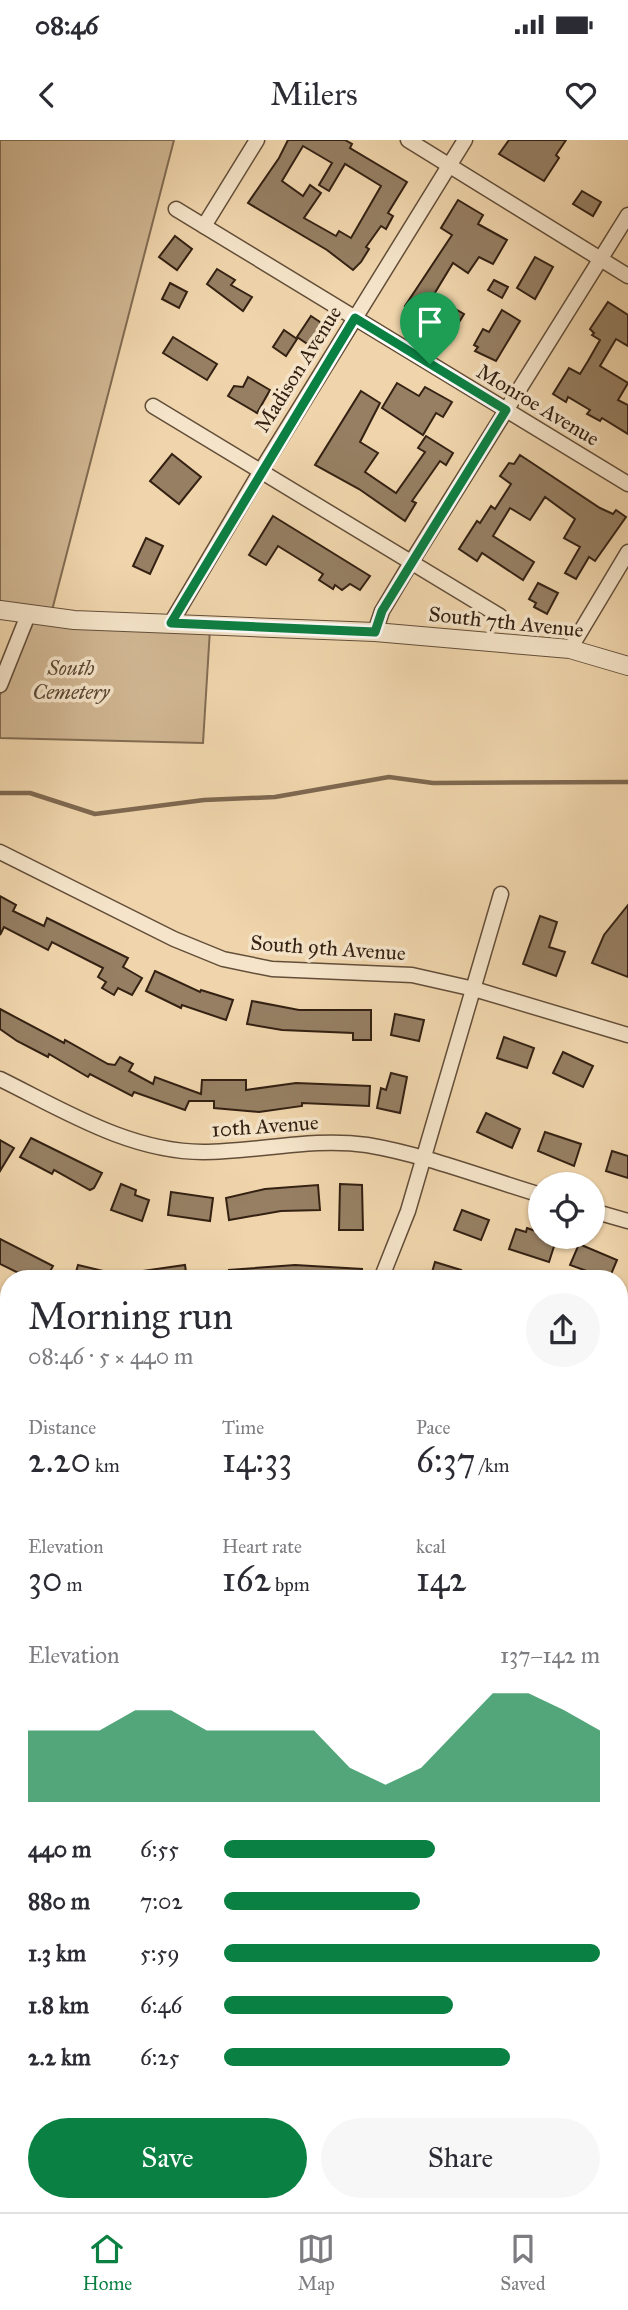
<!DOCTYPE html>
<meta charset="utf-8">
<style>
:root{--surface:#fff;--page:#f7f7f7;--text:#2b2b33;--muted:#7c7c81;--line:#e1e1e2;--accent:#0b8043}
body{margin:0;font-family:"IM FELL Great Primer",serif;background:var(--page);color:var(--text);height:100vh;display:flex;flex-direction:column;font-size:26px;white-space:nowrap}
*{box-sizing:border-box;margin:0}
p{font-size:23px;color:var(--muted)}
.icon{flex:none;width:38px;height:38px;fill:none;stroke:currentColor;stroke-width:2;stroke-linecap:round;stroke-linejoin:round}
.map{position:relative;flex:1;overflow:hidden}
.sheet{position:absolute;left:0px;top:1130px;width:628px;height:942px;display:flex;flex-direction:column;background:var(--surface);border-radius:28px 28px 0 0;box-shadow:0 2px 5px #0004}
.sheet>*{flex:none}
.tools{position:absolute;left:528px;top:1032px;display:grid;gap:14px}
.tools a{display:grid;place-items:center;width:77px;height:77px;border-radius:50%;background:var(--surface);box-shadow:0 2px 5px #0004;font-size:35px}
.pin{position:absolute;display:grid;place-items:center;width:60px;height:60px;color:#fff;margin:-72px -30px;border-radius:50% 50% 50% 0;rotate:-45deg;box-shadow:0 0 7px #0007}
.pin .icon{rotate:45deg}
.round{display:grid;place-items:center;flex:none;width:74px;height:74px;border-radius:37px;background:var(--page)}
.overview{display:flex;align-items:center;justify-content:space-between;height:119px;padding:0 28px}
h1{font-size:38px;font-weight:600;line-height:52px}
.figures{display:grid;grid-template-columns:repeat(3,1fr);gap:10px;height:119px;padding:7px 28px}
.figures div{display:grid;align-content:center}
.figures b{font-size:35px;font-weight:600}
.figures small{font-size:19px;font-weight:400}
.figures p{font-size:19px}
.chart{height:196px;padding:14px 28px}
.chart p{display:flex;justify-content:space-between}
.chart svg{width:100%;height:126px;margin-top:7px;fill:var(--accent);opacity:.7}
.action{display:flex;gap:14px;margin-top:auto;padding:14px 28px}
.action a{flex:1;height:80px;border-radius:42px;background:var(--accent);color:#fff;font-size:28px;font-weight:600;line-height:80px;text-align:center}
.action a+a{background:var(--page);color:var(--text)}
ul{padding:0 28px;list-style:none;font-size:23px}
li{display:grid;grid-template-columns:112px 84px 1fr;align-items:center;height:52px}
li i{height:18px;border-radius:9px;background:var(--accent)}
.status{display:flex;justify-content:space-between;align-items:center;height:49px;padding:0 35px;background:var(--surface);direction:ltr}
.status svg{height:19px;fill:currentColor}
header{display:flex;justify-content:space-between;align-items:center;height:91px;padding:0 28px;background:var(--surface);font-size:32px;font-weight:600}
.menu{display:flex;justify-content:space-around;align-items:center;height:98px;border-top:2px solid var(--line);background:var(--surface);font-size:19px;color:var(--muted)}
.menu a{display:grid;justify-items:center;gap:4px}
.menu .on{color:var(--accent)}
.map>svg:first-child{display:block}
</style>
<div class="status"><b>08:46</b><svg viewBox="0 0 49 12"><path d="M0 12V9h3v3zM5 12V6h3v6zM10 12V3h3v9zM15 12V0h3v12zM26 1h20v11H26zM47 4h2v5h-2z"/></svg></div>
<header><svg class="icon" aria-label="back" viewBox="0 0 24 24"><path d="M15 5l-7 7 7 7"/></svg>Milers<svg class="icon" aria-label="heart" viewBox="0 0 24 24"><path d="M12 20l-8-8c-3-5 5-10 8-4 3-6 11-1 8 4z"/></svg></header>
<div class="map">
<svg width="628" height="2072" viewBox="0 0 628 2072">
<rect width="100%" height="100%" fill="#f0d5ac"/>
<filter id="stains"><feTurbulence type="fractalNoise" baseFrequency=".00286" numOctaves="4"/><feColorMatrix values="0 0 0 0 .2 0 0 0 0 .09 0 0 0 0 .02 0 0 0 .5 -.17"/></filter>
<radialGradient id="worn" r=".72"><stop offset=".6" stop-color="#630" stop-opacity="0"/><stop offset="1" stop-color="#630" stop-opacity=".3"/></radialGradient>
<!-- green -->
<g fill="#d0b692" stroke="#826c52" stroke-width="2">
<path d="M0,0h174l-124,478 -50,-9z"/>
<path d="M31,479l179,10 -7,114 -203,-5v-43z"/>
<path d="M0,1528l9,2v216l-9,-5z"/>
</g>
<g fill="none" stroke-linecap="round" stroke-linejoin="round">
<!-- stream -->
<path stroke="#7e6850" stroke-width="4.5" d="M0,653h30l65,21 109,-14 71,-3 114,-20 44,6 195,-1"/>
</g>
<!-- building -->
<g fill="#967f63" stroke="#342113" stroke-width="2" fill-rule="evenodd">
<path d="M288,0h57l7,4 -2,4 57,34 -19,31 5,3 -7,13 -5,-3 -15,21 3,2 -8,13 -8,8 -26,-20 -79,-47 31,-45zM303,6l29,17 -13,22 10,6 16,-27 36,22 -30,52 -12,-7 -3,5 -32,-18 17,-25 -11,-8 -7,11 -21,-15z"/>
<path d="M509,0h57l-10,15 3,3 -15,23 -45,-27z"/>
<path d="M582,51l19,11 -8,14 -20,-12z"/>
<path d="M458,60l25,15 -5,9 29,16 -14,24 -14,-7 -11,16 -15,-10 -20,33 31,18 -14,23 -45,-31 47,-71 -11,-7z"/>
<path d="M175,96l17,13 -15,21 -18,-13z"/>
<path d="M535,117l18,10 -18,32 -18,-11z"/>
<path d="M217,129l18,11 -4,5 21,12 -9,14 -36,-27z"/>
<path d="M494,140l14,7 -6,11 -14,-8z"/>
<path d="M170,143l17,9 -8,16 -17,-9z"/>
<path d="M608,162l20,13v31l-12,-7 -16,27 28,17 -10,17 10,5v29l-26,-16 -2,3 -13,-7 3,-4 -22,-13 -2,5 -13,-8 16,-26 11,6 8,-13 12,-21 -8,-5 2,-2 -4,-4z"/>
<path d="M502,170l18,11 -24,40 -21,-10 3,-4 -4,-2 9,-16 6,3z"/>
<path d="M311,176l15,10 -14,21 -15,-10z"/>
<path d="M284,190l13,9 -11,17 -13,-9z"/>
<path d="M173,197l44,27 -10,16 -44,-27z"/>
<path d="M248,237l22,13 -13,23 -29,-17 6,-10 9,1z"/>
<path d="M397,243l22,13 6,-9 27,15 -9,15 -7,-4 -13,22 -41,-27z"/>
<path d="M361,251l19,12 -20,39 18,11 -13,19 31,21 29,-41 -7,-4 8,-12 27,17 -7,12 -6,-4 -28,40 4,2 -11,18 -46,-32 -44,-24z"/>
<path d="M172,314l29,23 -22,27 -29,-23z"/>
<path d="M520,315l80,53 13,6 3,-4 10,7 -31,44 -6,-4 -13,22 -11,-6 15,-26 -16,-9 11,-19 -30,-22 -15,23 -20,-12 -17,28 41,26 -11,18 -41,-27 -5,8 -18,-12 18,-28 3,2 11,-17 4,3 16,-25 -11,-8 9,-13 5,1z"/>
<path d="M273,376l97,60 -10,14 -10,-6 -8,6 -7,-5 -2,4 -14,-9 4,-6 -45,-28 -12,19 -17,-10z"/>
<path d="M146,398l17,8 -13,28 -17,-8z"/>
<path d="M538,443l20,10 -11,21 -13,-7 2,-4 -7,-4z"/>
<path d="M0,756l16,9 -3,6 31,15 3,-8 81,40 -5,9 19,11 -10,17 -14,-7 -4,7 -12,-7 4,-6 -8,-5 5,-9 -51,-26 -4,8 -44,-23 -4,8z"/>
<path d="M628,765v72l-36,-14 12,-28z"/>
<path d="M540,776l17,6 -8,25 16,5 -9,24 -33,-12z"/>
<path d="M155,831l45,21 1,-2 32,10 -7,20 -44,-15 -1,3 -35,-17z"/>
<path d="M252,861l47,9h72v30h-18v-7l-71,-3 -35,-6z"/>
<path d="M0,869l64,34 1,-3 43,24 7,1 5,-8 13,7 -4,7 24,13 2,-7 46,17 1,-14h44v10l50,-7 74,3 -1,20 -67,-3v3l-43,6 -45,-4v-7h-25l-4,9 -51,-18 -2,4 -42,-22 -2,3 -39,-23 -1,3 -31,-16 -17,-12z"/>
<path d="M395,874l29,6 -5,21 -28,-6z"/>
<path d="M504,897l30,11 -7,20 -30,-10z"/>
<path d="M563,912l30,14 -10,21 -30,-14z"/>
<path d="M391,933l16,4 -7,36 -23,-5 4,-20 5,2z"/>
<path d="M486,973l34,16 -8,19 -35,-16z"/>
<path d="M545,992l36,12 -7,22 -36,-15z"/>
<path d="M31,998l71,35 -8,15 -4,2 -36,-20 -2,4 -32,-17z"/>
<path d="M0,1000l14,8 -14,23z"/>
<path d="M612,1011l16,5v22l-22,-7z"/>
<path d="M121,1044l15,6 -1,5 14,5 -7,21 -31,-11z"/>
<path d="M340,1044l22,1 1,45h-24z"/>
<path d="M318,1045l2,25 -39,1 -52,9 -3,-22 39,-9z"/>
<path d="M171,1052l42,6 -3,23 -42,-6z"/>
<path d="M462,1070l27,10 -8,20 -27,-10z"/>
<path d="M527,1088l14,5v4h16l-8,25 -40,-13 7,-20 10,3z"/>
<path d="M0,1099l53,27 -7,13h-15l-31,-15z"/>
<path d="M579,1104l38,16 -8,19 -39,-14z"/>
<path d="M435,1122l26,8 -3,9h-28z"/>
<path d="M78,1125l42,10 -1,4h-45z"/>
<path d="M185,1125l2,14h-51l-1,-7z"/>
<path d="M295,1125l67,4v10h-132l-1,-9z"/>
</g>
<g fill="none" stroke-linecap="round" stroke-linejoin="round">
<!-- minor casing -->
<g stroke="#634e39" stroke-width="17">
<g id="minor">
<path d="M408,0l220,136"/>
<path d="M176,69l452,275"/>
<path d="M204,86l53,-86"/>
<path d="M153,266l347,210"/>
<path d="M171,483l91,-154 203,-329"/>
<path d="M375,492l7,-21 30,-50 216,-346"/>
<path d="M570,509l58,-97"/>
<path d="M0,545l28,-70"/>
<path d="M0,712l174,87 49,20 49,10 140,6 62,14 154,46"/>
<path d="M0,939c63,31 130,73 203,73 56,0 108,-15 164,-7 59,10 117,33 174,50"/>
<path d="M593,1071l35,10"/>
<path d="M381,1139l27,-68 93,-317"/>
<path d="M0,1168l9,4"/>
<path d="M620,1266l8,2"/>
<path d="M0,1392l9,3"/>
<path d="M620,1495l8,3"/>
<path d="M620,1725l8,3"/>
<path d="M620,1931l8,-31"/>
<path d="M24,2072l7,-9"/>
<path d="M581,2072l2,-9"/>
</g>
</g>
<!-- tertiary casing -->
<g stroke="#634e39" stroke-width="20">
<path id="tertiary" d="M0,470l74,10 301,12 195,17 58,17"/>
</g>
<!-- minor -->
<use href="#minor" stroke="#f5e4c9" stroke-width="14"/>
<!-- tertiary -->
<use href="#tertiary" stroke="#f5e4c9" stroke-width="18"/>
</g>
<g fill="none" stroke-linecap="round" stroke-linejoin="round">
<!-- route casing -->
<g stroke="#fff" stroke-width="14">
<path id="route" d="M355,178l151,92 -124,201 -7,21 -204,-9z"/>
</g>
<!-- route -->
<use href="#route" stroke="#0b8043" stroke-width="9"/>
</g>
<g text-anchor="middle" stroke-width="7" stroke-linejoin="round" paint-order="stroke">
<!-- street labels -->
<g font-size="21" fill="#342113" stroke="#f5e4c9">
<text transform="translate(298 229) rotate(-58)" y="7">Madison Avenue</text>
<text transform="translate(538 265) rotate(31)" y="7">Monroe Avenue</text>
<text transform="translate(506 482) rotate(6)" y="7">South 7th Avenue</text>
<text transform="translate(328 808) rotate(4)" y="7">South 9th Avenue</text>
<text transform="translate(265 986) rotate(-4)" y="7">10th Avenue</text>
</g>
<!-- park labels -->
<g font-size="21" font-style="italic" fill="#5b4633" stroke="#f5e4c9">
<text x="71" y="535">South<tspan x="71" dy="24">Cemetery</tspan></text>
</g>
</g>
<rect width="100%" height="100%" filter="url(#stains)"/>
<rect width="100%" height="100%" fill="url(#worn)"/>
</svg>
<div class="tools">
<a><svg class="icon" aria-label="locate" viewBox="0 0 24 24"><circle cx="12" cy="12" r="6"/><path d="M12 2v4M12 18v4M2 12h4M18 12h4"/></svg></a>
</div>
<div class="pin" style="left:430px;top:224px;background:#1e9e55"><svg class="icon" aria-label="arrive" viewBox="0 0 24 24"><path d="M6 21V4h12l-3 4 3 4H6"/></svg></div>
<section class="sheet">
<div class="overview"><div><h1>Morning run</h1><p>08:46 · 5 × 440 m</p></div><a class="round"><svg class="icon" aria-label="share" viewBox="0 0 24 24"><path d="M12 15V3M7 8l5-5 5 5M5 13v7h14v-7"/></svg></a></div>
<div class="figures">
<div><p>Distance</p><b>2.20<small> km</small></b></div>
<div><p>Time</p><b>14:33</b></div>
<div><p>Pace</p><b>6:37<small> /km</small></b></div>
</div>
<div class="figures">
<div><p>Elevation</p><b>30<small> m</small></b></div>
<div><p>Heart rate</p><b>162<small> bpm</small></b></div>
<div><p>kcal</p><b>142</b></div>
</div>
<div class="chart"><p><span>Elevation</span>137–142 m</p>
<svg viewBox="0 0 160 44" preserveAspectRatio="none"><path d="M0 44V19L10 19L20 19L30 12L40 12L50 19L60 19L70 19L80 19L90 32L100 38L110 32L120 19L130 6L140 6L150 12L160 19V44z"/></svg>
</div>
<ul>
<li><b>440 m</b>6:55<i style="width:56%"></i></li>
<li><b>880 m</b>7:02<i style="width:52%"></i></li>
<li><b>1.3 km</b>5:59<i style="width:100%"></i></li>
<li><b>1.8 km</b>6:46<i style="width:61%"></i></li>
<li><b>2.2 km</b>6:25<i style="width:76%"></i></li>
</ul>
<div class="action"><a>Save</a><a>Share</a></div>
</section>
</div>
<nav class="menu">
<a class="on"><svg class="icon" aria-label="home" viewBox="0 0 24 24"><path d="M3 11l9-7 9 7M6 9v11h12V9"/></svg>Home</a>
<a><svg class="icon" aria-label="map" viewBox="0 0 24 24"><path d="M3 6l6-2 6 2 6-2v14l-6 2-6-2-6 2zM9 4v14M15 6v14"/></svg>Map</a>
<a><svg class="icon" aria-label="saved" viewBox="0 0 24 24"><path d="M7 4h10v16l-5-4-5 4z"/></svg>Saved</a>
</nav>
